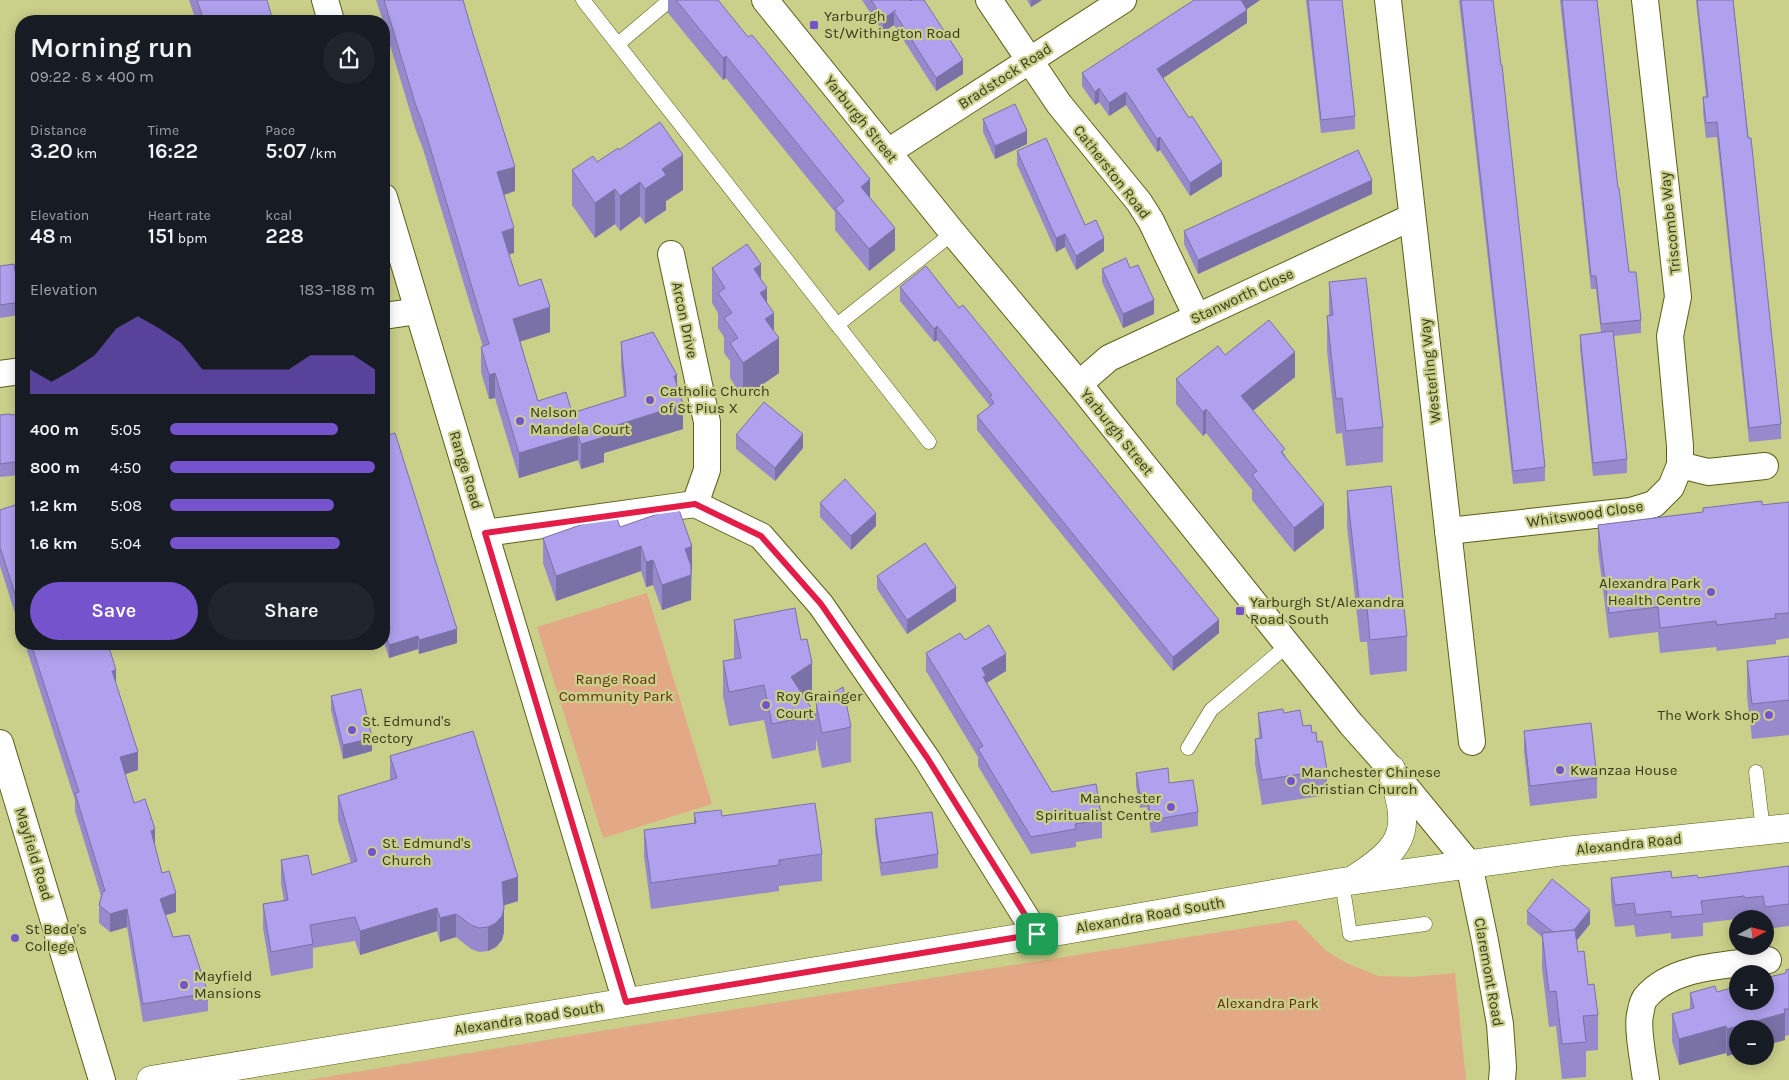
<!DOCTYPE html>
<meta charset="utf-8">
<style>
:root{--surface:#171b24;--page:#20242c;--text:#f1f3f6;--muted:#9ea1a6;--accent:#7453cd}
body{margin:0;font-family:Karla,sans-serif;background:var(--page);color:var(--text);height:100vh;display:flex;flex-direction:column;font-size:19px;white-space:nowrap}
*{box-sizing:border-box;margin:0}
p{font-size:16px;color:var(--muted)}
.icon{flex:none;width:28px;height:28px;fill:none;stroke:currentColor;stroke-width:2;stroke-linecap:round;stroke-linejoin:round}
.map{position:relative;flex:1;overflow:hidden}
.sheet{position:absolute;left:15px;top:15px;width:375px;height:635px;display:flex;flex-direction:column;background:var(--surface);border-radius:20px;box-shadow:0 2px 12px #0003}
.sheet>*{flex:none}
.needle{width:32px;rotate:83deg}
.tools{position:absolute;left:1729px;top:910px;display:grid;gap:10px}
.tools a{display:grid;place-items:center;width:45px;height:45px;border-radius:50%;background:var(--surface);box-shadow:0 2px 12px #0003;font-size:25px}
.pin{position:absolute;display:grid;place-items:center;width:42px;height:42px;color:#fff;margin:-21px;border-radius:10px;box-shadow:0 2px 8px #0006}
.round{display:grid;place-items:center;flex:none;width:52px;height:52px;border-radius:26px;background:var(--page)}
.head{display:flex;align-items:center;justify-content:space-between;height:85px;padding:0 15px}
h1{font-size:28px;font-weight:600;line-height:38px}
.metrics{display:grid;grid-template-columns:repeat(3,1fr);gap:8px;height:85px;padding:5px 15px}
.metrics div{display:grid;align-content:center}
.metrics b{font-size:21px;font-weight:600}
.metrics small{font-size:14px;font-weight:400}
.metrics p{font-size:14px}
.chart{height:140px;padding:10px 15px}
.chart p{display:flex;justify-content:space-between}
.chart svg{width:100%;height:90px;margin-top:5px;fill:var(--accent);opacity:.7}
.primary-button{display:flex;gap:10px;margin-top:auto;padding:10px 15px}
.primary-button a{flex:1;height:58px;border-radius:30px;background:var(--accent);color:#fff;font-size:20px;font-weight:600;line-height:58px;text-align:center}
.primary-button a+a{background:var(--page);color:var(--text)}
ul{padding:0 15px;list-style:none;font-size:16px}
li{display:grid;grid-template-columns:80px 60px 1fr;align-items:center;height:38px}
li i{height:12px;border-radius:6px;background:var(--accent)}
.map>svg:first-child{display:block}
</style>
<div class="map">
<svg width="1789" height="1080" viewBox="0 0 1789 1080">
<rect width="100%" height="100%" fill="#cacf8a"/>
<!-- green -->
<g fill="#e3a986">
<path d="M647,593l65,211 -109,34 -66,-211z"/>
<path d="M1296,920l29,30 21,13 32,13 35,1 42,-4 11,107h-1158l323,-54z"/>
</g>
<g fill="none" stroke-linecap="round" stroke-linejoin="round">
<!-- service casing -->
<g stroke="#5b5f19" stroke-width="15">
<g id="service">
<path d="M583,0l346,442"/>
<path d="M618,44l52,-44"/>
<path d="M837,325l116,-92"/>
<path d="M1188,748l23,-38 77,-65"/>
<path d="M1756,772l7,58"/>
<path d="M1342,882l8,52 75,-10"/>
</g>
</g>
<!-- minor casing -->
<g stroke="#5b5f19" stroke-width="28">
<g id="minor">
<path d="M325,0l6,21"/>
<path d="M765,0l188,233 126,151 272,340 40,45 78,95 16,77 15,83 3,43 -1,13"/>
<path d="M989,0l70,104 80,98 12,19 46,96"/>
<path d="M1388,0l84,742"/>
<path d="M888,152l235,-152"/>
<path d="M384,197l242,805"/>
<path d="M671,254l36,168v48l-12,34"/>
<path d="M384,316l34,-5"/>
<path d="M0,374l21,-3"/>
<path d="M1079,384l30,-26 303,-141"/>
<path d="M1680,465l28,7 57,-6"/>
<path d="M1448,531l183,-20 23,-7 17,-17 9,-22v-19l-10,-110 8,-39 -33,-297"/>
<path d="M485,533l210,-29 66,32 60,69 106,154 110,176"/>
<path d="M0,743l102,337"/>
<path d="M1646,1080c-2,-15 -9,-52 -6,-65 1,-5 2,-14 6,-18 27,-32 84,-32 122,-37"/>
</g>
</g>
<!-- tertiary casing -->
<g stroke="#5b5f19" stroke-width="29">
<g id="tertiary">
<path d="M1356,878c53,-34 54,-51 35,-109"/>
<path d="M151,1080l886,-145 305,-53 223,-31 224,-23"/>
</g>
</g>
<!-- service -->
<use href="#service" stroke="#fff" stroke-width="14"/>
<!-- minor -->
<use href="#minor" stroke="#fff" stroke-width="26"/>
<!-- tertiary -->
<use href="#tertiary" stroke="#fff" stroke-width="28"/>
</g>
<!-- wall -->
<g fill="#968acc">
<path d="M189,0h78l6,21h-77z"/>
<path d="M376,0h87l52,191 -11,4 10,58 -5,1 10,32 31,46 -30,9 18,60 34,12 52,-16 -3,-30v-25l56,43 6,44 -79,24v9l-23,7 -3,-9 -59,18 -24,-80 -6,1 -8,-27v-25h2l-60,-198 -8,-21 -31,-103v-4h-1z"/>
<path d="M668,0h50l152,198 25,52 -26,21 -34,-41v-18l-109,-134 -3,2 -55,-67z"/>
<path d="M862,0h48l53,74 -27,17 -42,-66 -11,7z"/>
<path d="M1027,0h15l-11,7z"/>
<path d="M1260,0l-13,9v14l-84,55 59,98 -32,20 -30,-46 -3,2 -31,-47 -17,11 -10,-14 -4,3 -13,-19v-13z"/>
<path d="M1306,0h36l13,116v13l-34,4z"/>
<path d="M1459,0h34l52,467v14l-32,3z"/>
<path d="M1560,0h37l21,188 11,84 12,48v13l-27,3 13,123v14l-34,3 -13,-127v-14l21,-2 -5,-44h-5z"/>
<path d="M1696,0h37l48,424v15l-32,3 -32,-305 -11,1 -3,-26v-15h3z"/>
<path d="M983,119l44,25 -32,15 -12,-27z"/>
<path d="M619,150l64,40 -17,11v9l-21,14 -5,-8 -20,15 -5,-7 -20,14 -23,-33v-35l25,-8z"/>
<path d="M1017,151l68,74 19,26 -28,19 -11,-23 -9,5 -39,-87z"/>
<path d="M1372,194l-174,80 -14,-30v-13z"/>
<path d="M0,266l20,36v13l-20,3z"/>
<path d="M926,266l293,367 -46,38 -196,-241v-14l13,-10 -53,-66 -3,2 -34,-41v-14z"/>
<path d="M712,268l49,10 13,53 5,42 -36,25 -13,-20v-17l-6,-8v-16l-6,-9v-15l-6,-10z"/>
<path d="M1130,268l24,46 -31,14 -21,-46v-13z"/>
<path d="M1329,282l54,145v35l-37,4 -4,-33 -6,1 -9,-83v-35l2,-1z"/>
<path d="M1225,355l70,22 -42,34 32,44 39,73 -30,24 -42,-52v-10l-46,-57 -3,3 -27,-32v-25z"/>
<path d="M21,414v61l-21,2v-62h10z"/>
<path d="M736,435l67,13 -28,33 -39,-32z"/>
<path d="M384,436l73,207 -38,11 -1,-5 -29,9 -5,-16z"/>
<path d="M1347,491l60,145v35l-37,4 -3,-33h-7l-13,-116z"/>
<path d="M1789,502v136l-13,2v4l-59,7 -1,-4 -56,6 -2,-21 -49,6 -11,-88v-25l105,-13v-4l59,-3z"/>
<path d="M21,503v129l-21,-66v-56z"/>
<path d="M820,503l56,23 -25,24 -31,-33z"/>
<path d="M620,527l72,44 -1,29 -29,10 -9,-25 -7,2 -5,-16 -85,30 -13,-38v-25z"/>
<path d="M877,576l79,25 -49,33 -30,-45z"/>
<path d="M734,620l78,78 -5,3 9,14v35l-44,9 -8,-39 -35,6 -6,-30v-35l11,-2z"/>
<path d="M965,640l41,31 -19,12 65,109 50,28v18l-26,4v5l-45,7 -53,-88v-9l-52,-86v-18z"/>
<path d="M25,644h83l8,40 22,86 -13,4 9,29 21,44 7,26 14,39 -11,3 8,22 35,56v18l-65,11 -16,-95 -17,5 -11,-9v-18l2,-9 -26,-85v-11z"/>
<path d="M1789,656v79l-37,4 -5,-43v-35z"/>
<path d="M331,696l41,55 -29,8 -12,-49z"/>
<path d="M816,703l35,24v35l-29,6 -6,-30z"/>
<path d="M1258,713h26l28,20 5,9 10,28v25l-65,10 -7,-41v-25l4,-1z"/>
<path d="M1524,731l73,47v20l-67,8 -6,-55z"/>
<path d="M390,756l128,145 -14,4v27l-2,8 -6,7 -8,4 -9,1 -8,-3 -15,-12 -16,5 -3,-11 -77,24 -5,-14 -42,7v20l-42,8 -8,-48v-24l21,-4 -3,-17v-23l31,15 39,-12 -13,-43v-24l52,-16z"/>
<path d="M1136,773l33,10 29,29v14l-47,7 -4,-26 -7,1 -4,-22z"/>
<path d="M694,813l28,3 100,38v27l-43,5v5l-128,18 -7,-53v-26l50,-7z"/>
<path d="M875,819l63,35v14l-57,8 -6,-43z"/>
<path d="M1789,866v60l-24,3v-10h-2v-1l-6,1h-13v-1l-41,5v13l-32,3v-6l-35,4 -2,-12 -19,2 -4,-27v-22h87z"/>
<path d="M1527,911l63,13 -14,17 2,11 20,63v35l-12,1v26l-24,2 -6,-53 -7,1 -7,-59v-31l-15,-13z"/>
<path d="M1789,969v66l-4,1v4l-58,16 -1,-3 -47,12 -7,-24v-27l18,-5v-16l27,-1 69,-19v-3z"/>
</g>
<!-- shaded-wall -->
<g fill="#7a71a6">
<path d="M1031,0h11l-11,7z"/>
<path d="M1241,0h19l-19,13z"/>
<path d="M1247,10v13l-90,59v-13z"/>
<path d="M894,12v13l-11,7v-13z"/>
<path d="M726,56v22l-3,2v-22z"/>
<path d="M963,60v14l-27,17v-13z"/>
<path d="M1099,88v14l-4,3v-13z"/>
<path d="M1126,92v13l-17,11v-13z"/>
<path d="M1027,131v13l-32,15v-13z"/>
<path d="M1160,137v13l-3,2v-13z"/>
<path d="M683,155v35l-17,11v9l-21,14v-35l17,-20z"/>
<path d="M1222,162v14l-32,20v-13z"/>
<path d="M515,167v24l-18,6v-25z"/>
<path d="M870,179v22l-9,-14z"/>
<path d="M1372,180v14l-174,80v-14z"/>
<path d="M640,182v34l-20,15v-35z"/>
<path d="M615,189v35l-20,14v-35z"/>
<path d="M514,228v25l-12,3v-24z"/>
<path d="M895,228v22l-26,21v-22z"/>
<path d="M1065,234v13l-9,5v-14z"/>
<path d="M1104,238v13l-28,19v-14z"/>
<path d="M761,264v29l6,-5v29l7,-4v29l5,-4v35l-36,25v-35l11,-94z"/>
<path d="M1154,300v14l-31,14v-14z"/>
<path d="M550,307v25l-37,12v-25z"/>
<path d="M937,326v14l-3,2v-13z"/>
<path d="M1295,352v25l-54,43v-24z"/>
<path d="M495,373v25l-6,1v-24z"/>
<path d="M677,375v24l-3,-23z"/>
<path d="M683,404v25l-79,24v9l-23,7v-25l21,-14z"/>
<path d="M1206,409v24l-3,3v-24z"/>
<path d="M803,434v14l-28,33v-13z"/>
<path d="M578,435v25l-59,18v-25z"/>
<path d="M1324,504v24l-30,24v-24z"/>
<path d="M876,513v13l-25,24v-14z"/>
<path d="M641,546v25l-85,30v-25z"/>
<path d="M692,546v25l-7,3v-25z"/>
<path d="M653,560v25l-7,2v-25z"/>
<path d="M691,575v25l-29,10v-25z"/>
<path d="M956,587v14l-49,33v-14z"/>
<path d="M1219,620v13l-46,38v-14z"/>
<path d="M457,629v14l-38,11v-14z"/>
<path d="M418,636v13l-29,9v-13z"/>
<path d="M1006,654v17l-20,12v11l-4,-26z"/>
<path d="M812,663v35l-21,14v-35z"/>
<path d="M116,670v19l-4,-18z"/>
<path d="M372,738v13l-29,8v-14z"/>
<path d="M138,752v18l-18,6v-19z"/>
<path d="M155,829v19l-4,-17z"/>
<path d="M518,877v24l-16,5v-24z"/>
<path d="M176,893v19l-16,5v-18z"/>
<path d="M437,908v23l-77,24v-24z"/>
<path d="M504,908v24l-2,8 -6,7 -8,4v-24z"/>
<path d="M127,909v18l-17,5v-18z"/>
<path d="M1590,910v14l-25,31v-13z"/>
<path d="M456,914v23l-16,5v-24z"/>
<path d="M1785,1013v27l-20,5v-16h-27v24l-11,3v-27z"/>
<path d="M1726,1026v27l-47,12v-26z"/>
</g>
<!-- building -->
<g fill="#afa1ed" stroke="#7a71a6">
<path d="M197,0h70l6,21h-69z"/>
<path d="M384,0h79l10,34 42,133 -18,5 17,56 -12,4 17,54 22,-7 9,28 -37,12 25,82 28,-9 6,21 54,-17 -5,-54 32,-10 24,43 -3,1 9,28 -81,26 2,7 -23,7 -3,-9 -59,18 -24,-80 -6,2 -8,-28 8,-3 -66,-220 -8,-21z"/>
<path d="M676,0h42l30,37 4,-2 118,144 -9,8 34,41 -26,21 -34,-41 9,-7 -118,-145 -3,2z"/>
<path d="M871,0h39l1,1 1,-1h12l39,60 -27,18 -42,-66 2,-2 -13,9z"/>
<path d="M1194,0h47l6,10 -90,59 32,49 3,-2 30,46 -32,21 -30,-46 -3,2 -31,-47 -17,11 -10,-15 -4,4 -13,-19z"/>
<path d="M1308,0h34l13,116 -34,4z"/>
<path d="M1461,0h32l8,65h1l43,402 -32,4z"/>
<path d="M1562,0h35l21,188h1l10,84h7l5,48 -40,4 -5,-48h-5z"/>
<path d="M1697,0h36l15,138h3l30,286 -32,4 -32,-306 -11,1 -3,-26h5z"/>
<path d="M1015,104l12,27 -32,15 -12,-27z"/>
<path d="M660,122l23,33 -21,14 4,6 -21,14 -5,-7 -20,14 -5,-7 -20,14 -23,-33 21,-14 4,6 21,-14 1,2z"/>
<path d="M1046,138l39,87 11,-5 8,18 -28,18 -11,-22 -9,4 -39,-87z"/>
<path d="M1358,150l14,30 -174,80 -14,-29z"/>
<path d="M747,244l14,20 -7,5 13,19 -7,5 14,20 -9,6 14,19 -36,25 -13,-20 8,-5 -14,-20 8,-5 -14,-20 7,-5 -13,-20z"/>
<path d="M1126,258l4,10 8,-3 16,35 -31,14 -21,-45z"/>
<path d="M14,264l6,38 -20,3v-39z"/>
<path d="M926,266l33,42 4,-3 256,315 -46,37 -196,-241 17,-13 -4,-6 2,-2 -55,-69 -3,3 -34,-42z"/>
<path d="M1366,278l17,149 -37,4 -4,-33 -6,1 -9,-83 6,-1 -4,-33z"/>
<path d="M1269,320l26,32 -54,44 44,53 -4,3 43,52 -30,24 -42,-53 5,-4 -51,-62 -3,3 -27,-33 42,-33 7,9z"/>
<path d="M1613,331l14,128 -34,4 -13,-128z"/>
<path d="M764,402l39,32 -28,34 -39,-33z"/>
<path d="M10,414v1l11,-1v47l-21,3v-49z"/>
<path d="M395,433l62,196 -38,11 -1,-4 -29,9 -5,-17v-192z"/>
<path d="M845,479l31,34 -25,23 -31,-33z"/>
<path d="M1391,486l16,150 -37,4 -3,-33 -7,1 -13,-117z"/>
<path d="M1762,501v4l27,-3v111l-14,1 1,4 -59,7 -1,-4 -56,7 -2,-21 -49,6 -11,-88 105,-13v-4z"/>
<path d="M21,503v110l-21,-66v-37z"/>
<path d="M678,507l14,39 -7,3 6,17v9l-29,10 -9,-25 -7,2 -5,-16 -85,30 -13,-38 72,-25 5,14z"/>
<path d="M925,543l31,44 -49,33 -30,-44z"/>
<path d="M795,608l6,32 6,-1 5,24 -21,14 25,38 -44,9 -8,-39 -35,7 -6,-31 18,-3 -7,-38z"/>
<path d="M989,625l17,29 -24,14 4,8 -3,1 69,115 44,-8 6,36 -27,4 1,5 -45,8 -53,-88 5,-3 -57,-93 34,-20 5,7z"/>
<path d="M31,644h77l8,26 -4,1 26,81 -18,5 14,46 11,-4 10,30 -4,2 11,42 7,-2 7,22 -16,6 13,38 16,-2 19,58 -65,11 -16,-95 -17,5 -11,-9 4,-14h2l-30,-98 4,-1z"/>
<path d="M1789,656v44l-37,4 -5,-43z"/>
<path d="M843,687l8,40 -29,6 -6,-30z"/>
<path d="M361,689l11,49 -29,7 -12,-49z"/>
<path d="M1283,709l1,4 16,-3 3,16 8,-1 1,8 4,-1 1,10 5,-1 5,29 -65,10 -7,-41 7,-1 -4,-25z"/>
<path d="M1591,723l6,55 -67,8 -6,-55z"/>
<path d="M473,731l45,146 -16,5 2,26 -2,8 -6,7 -8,4 -9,1 -8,-3 -15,-11 -16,4 -3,-10 -77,23 -5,-14 -45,8 3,19 -42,8 -8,-48 25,-4 -7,-40 27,-5 4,20 45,-14 -19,-65 59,-18 -7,-22z"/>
<path d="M1168,768l1,15 24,-3 5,32 -47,8 -4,-27 -7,1 -4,-21z"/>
<path d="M815,803l7,51 -43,6v5l-128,18 -7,-53 52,-7 -2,-10 27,-3 1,6z"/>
<path d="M932,812l6,42 -57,9 -6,-44z"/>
<path d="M1789,866v38l-24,3 -2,-11 -18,2 -1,-2 -43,5 2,13 -32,3v-6l-35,4 -2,-12 -19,2 -4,-27 60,-7 1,7 25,-3 1,3z"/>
<path d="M1552,879l38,31 -16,20 -21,2 -26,-21z"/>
<path d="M1575,930l3,22 6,-1 4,34 6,-1 4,31 -15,1 3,26 -24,2 -6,-53 -7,1 -7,-59z"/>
<path d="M1789,969v40h-5l1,4 -58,16 -1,-3 -47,13 -7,-25 22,-6 -4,-15 25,-7 2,6 21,-6v15h27v-23l21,-5v-3z"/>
</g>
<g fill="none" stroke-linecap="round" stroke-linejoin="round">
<!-- route casing -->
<g stroke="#fff" stroke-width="10">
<path id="route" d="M695,504l66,32 60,68 107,155 109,175 -411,68 -141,-469z"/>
</g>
<!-- route -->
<use href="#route" stroke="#e11d48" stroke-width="6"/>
</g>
<!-- markers -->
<g fill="#7453cd" stroke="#cacf8a" stroke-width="2">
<rect x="809" y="20" width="10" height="10" rx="2.5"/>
<circle cx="650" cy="400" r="5"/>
<circle cx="520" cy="421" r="5"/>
<circle cx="1711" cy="592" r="5"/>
<rect x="1235" y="606" width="10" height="10" rx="2.5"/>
<circle cx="766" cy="705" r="5"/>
<circle cx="1769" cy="715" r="5"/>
<circle cx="352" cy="730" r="5"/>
<circle cx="1560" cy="770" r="5"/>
<circle cx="1291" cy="781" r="5"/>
<circle cx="1171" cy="807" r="5"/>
<circle cx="372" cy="852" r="5"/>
<circle cx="15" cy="938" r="5"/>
<circle cx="184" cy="985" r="5"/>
</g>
<g text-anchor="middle" stroke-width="4.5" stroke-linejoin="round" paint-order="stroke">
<!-- poi labels -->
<g font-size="15" fill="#393b1f" stroke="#cacf8a" text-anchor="start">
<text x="824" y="21">Yarburgh<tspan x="824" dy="17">St/Withington Road</tspan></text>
<text x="660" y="396">Catholic Church<tspan x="660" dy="17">of St Pius X</tspan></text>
<text x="530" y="417">Nelson<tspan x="530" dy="17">Mandela Court</tspan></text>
<text x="1701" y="588" text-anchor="end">Alexandra Park<tspan x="1701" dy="17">Health Centre</tspan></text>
<text x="1250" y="607">Yarburgh St/Alexandra<tspan x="1250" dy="17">Road South</tspan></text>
<text x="776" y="701">Roy Grainger<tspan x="776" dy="17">Court</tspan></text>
<text x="1759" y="720" text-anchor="end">The Work Shop</text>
<text x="362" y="726">St. Edmund's<tspan x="362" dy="17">Rectory</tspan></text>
<text x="1570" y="775">Kwanzaa House</text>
<text x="1301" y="777">Manchester Chinese<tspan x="1301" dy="17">Christian Church</tspan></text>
<text x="1161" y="803" text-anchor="end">Manchester<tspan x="1161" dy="17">Spiritualist Centre</tspan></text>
<text x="382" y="848">St. Edmund's<tspan x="382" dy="17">Church</tspan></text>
<text x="25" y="934">St Bede's<tspan x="25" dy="17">College</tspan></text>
<text x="194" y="981">Mayfield<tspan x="194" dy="17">Mansions</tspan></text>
</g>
<!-- street labels -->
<g font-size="15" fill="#393b1f" stroke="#cacf8a">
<text transform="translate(1005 76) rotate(-33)" y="5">Bradstock Road</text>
<text transform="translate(861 119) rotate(51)" y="5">Yarburgh Street</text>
<text transform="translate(1112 172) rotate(52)" y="5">Catherston Road</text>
<text transform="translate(1670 223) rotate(-96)" y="5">Triscombe Way</text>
<text transform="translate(1242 296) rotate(-25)" y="5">Stanworth Close</text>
<text transform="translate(685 320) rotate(78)" y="5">Arcon Drive</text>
<text transform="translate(1430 371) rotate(-96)" y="5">Westerling Way</text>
<text transform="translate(1117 432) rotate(51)" y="5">Yarburgh Street</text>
<text transform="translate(466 470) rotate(73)" y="5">Range Road</text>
<text transform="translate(1585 514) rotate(-8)" y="5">Whitswood Close</text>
<text transform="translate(1629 844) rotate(-6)" y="5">Alexandra Road</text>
<text transform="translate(34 854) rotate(73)" y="5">Mayfield Road</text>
<text transform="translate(1150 915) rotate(-10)" y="5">Alexandra Road South</text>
<text transform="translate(1489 972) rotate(80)" y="5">Claremont Road</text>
<text transform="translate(529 1018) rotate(-9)" y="5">Alexandra Road South</text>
</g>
<!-- park labels -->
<g font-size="15" fill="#62310f" stroke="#cacf8a">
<text x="616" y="684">Range Road<tspan x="616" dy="17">Community Park</tspan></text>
<text x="1268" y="1008">Alexandra Park</text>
</g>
</g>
</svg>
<div class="tools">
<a><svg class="needle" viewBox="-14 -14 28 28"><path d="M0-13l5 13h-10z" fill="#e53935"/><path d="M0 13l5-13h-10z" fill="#9ea1a6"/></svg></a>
<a>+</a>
<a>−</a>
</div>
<div class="pin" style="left:1037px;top:934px;background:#1e9e55"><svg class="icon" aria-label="arrive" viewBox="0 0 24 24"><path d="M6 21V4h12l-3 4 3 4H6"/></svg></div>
<section class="sheet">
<div class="head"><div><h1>Morning run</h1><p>09:22 · 8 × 400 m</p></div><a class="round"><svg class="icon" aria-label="share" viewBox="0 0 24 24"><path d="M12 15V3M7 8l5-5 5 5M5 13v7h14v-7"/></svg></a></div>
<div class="metrics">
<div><p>Distance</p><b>3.20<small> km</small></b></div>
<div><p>Time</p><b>16:22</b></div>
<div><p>Pace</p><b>5:07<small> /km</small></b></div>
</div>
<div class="metrics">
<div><p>Elevation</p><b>48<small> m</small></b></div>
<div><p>Heart rate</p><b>151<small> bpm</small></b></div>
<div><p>kcal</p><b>228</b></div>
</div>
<div class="chart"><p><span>Elevation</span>183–188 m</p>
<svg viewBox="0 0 160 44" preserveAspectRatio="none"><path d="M0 44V32L10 38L20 32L30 25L40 12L50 6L60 12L70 19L80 32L90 32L100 32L110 32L120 32L130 25L140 25L150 25L160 32V44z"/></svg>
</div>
<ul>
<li><b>400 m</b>5:05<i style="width:82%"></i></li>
<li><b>800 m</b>4:50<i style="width:100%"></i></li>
<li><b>1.2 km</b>5:08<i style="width:80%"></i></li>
<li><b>1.6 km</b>5:04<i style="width:83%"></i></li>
</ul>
<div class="primary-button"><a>Save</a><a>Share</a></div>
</section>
</div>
